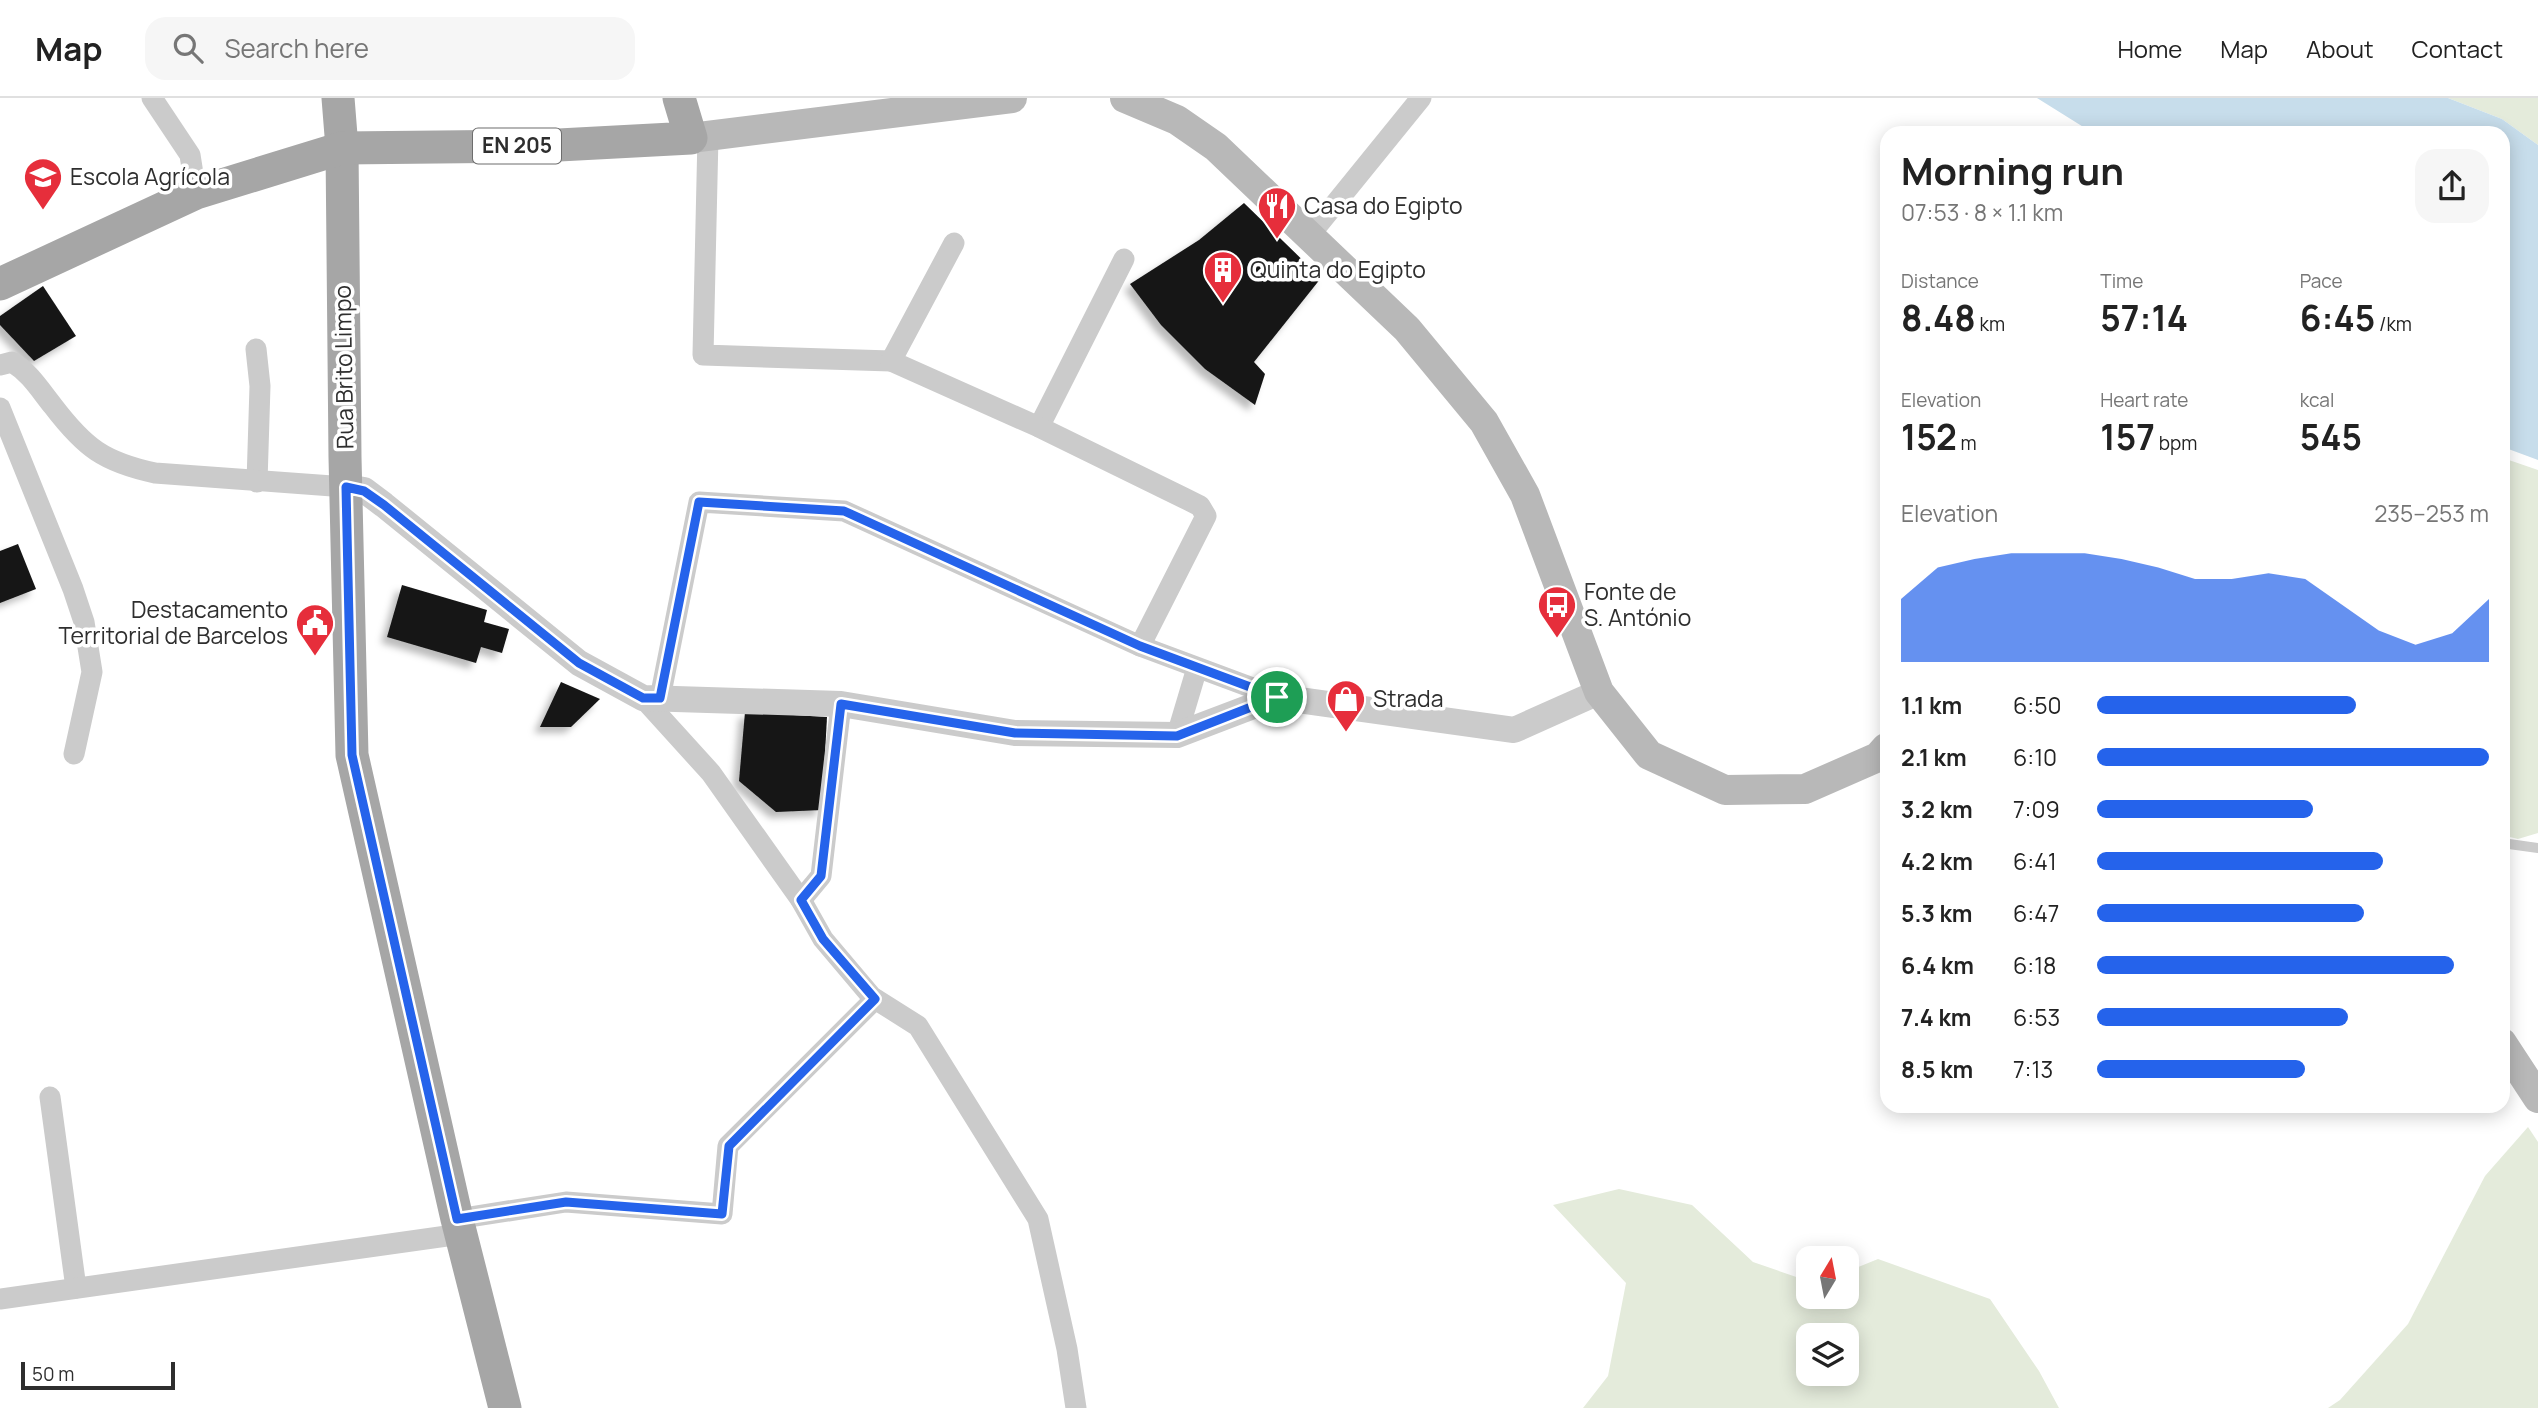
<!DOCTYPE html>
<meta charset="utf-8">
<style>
:root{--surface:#fff;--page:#f6f6f6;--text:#222;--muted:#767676;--line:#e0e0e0;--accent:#2563eb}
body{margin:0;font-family:Manrope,sans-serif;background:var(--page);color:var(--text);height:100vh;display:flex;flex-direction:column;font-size:26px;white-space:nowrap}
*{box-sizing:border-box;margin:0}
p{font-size:23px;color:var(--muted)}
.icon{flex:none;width:38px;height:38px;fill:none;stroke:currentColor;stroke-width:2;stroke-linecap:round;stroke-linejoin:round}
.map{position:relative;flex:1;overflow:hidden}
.panel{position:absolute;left:1880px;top:28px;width:630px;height:987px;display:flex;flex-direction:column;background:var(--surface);border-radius:21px;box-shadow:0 4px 18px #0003}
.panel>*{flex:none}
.needle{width:46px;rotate:10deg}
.buttons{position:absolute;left:1796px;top:1148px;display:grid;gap:14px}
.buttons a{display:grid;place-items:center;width:63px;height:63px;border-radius:14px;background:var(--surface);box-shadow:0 4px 18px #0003;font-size:35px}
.scale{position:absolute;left:21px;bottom:18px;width:154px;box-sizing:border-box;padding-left:7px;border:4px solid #2e2e2e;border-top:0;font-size:19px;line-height:24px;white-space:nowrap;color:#2e2e2e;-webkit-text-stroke:5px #fff;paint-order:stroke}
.pin{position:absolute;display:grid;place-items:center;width:60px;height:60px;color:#fff;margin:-30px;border:4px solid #fff;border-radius:50%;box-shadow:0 2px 7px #0007}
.round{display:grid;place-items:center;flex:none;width:74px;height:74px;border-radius:21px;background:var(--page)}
.summary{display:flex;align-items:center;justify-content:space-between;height:119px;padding:0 21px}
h1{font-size:38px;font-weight:700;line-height:52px}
.figures{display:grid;grid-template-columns:repeat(3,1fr);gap:10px;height:119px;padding:7px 21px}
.figures div{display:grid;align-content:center}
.figures b{font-size:35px;font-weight:700}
.figures small{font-size:19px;font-weight:400}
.figures p{font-size:19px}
.chart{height:196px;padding:14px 21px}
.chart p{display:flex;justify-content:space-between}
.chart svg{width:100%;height:126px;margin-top:7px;fill:var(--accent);opacity:.7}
ul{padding:0 21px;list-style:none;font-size:23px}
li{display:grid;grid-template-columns:112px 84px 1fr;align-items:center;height:52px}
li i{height:18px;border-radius:9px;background:var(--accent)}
header{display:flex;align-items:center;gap:42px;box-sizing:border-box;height:98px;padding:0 35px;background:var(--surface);border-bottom:2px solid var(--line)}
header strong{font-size:33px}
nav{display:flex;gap:38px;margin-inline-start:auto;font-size:24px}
.search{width:490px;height:63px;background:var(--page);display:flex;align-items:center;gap:18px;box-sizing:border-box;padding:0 24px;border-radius:21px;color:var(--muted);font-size:26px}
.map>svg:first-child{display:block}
</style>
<header>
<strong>Map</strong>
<div class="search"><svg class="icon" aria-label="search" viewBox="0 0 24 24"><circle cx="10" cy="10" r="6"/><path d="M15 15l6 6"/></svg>Search here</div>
<nav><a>Home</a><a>Map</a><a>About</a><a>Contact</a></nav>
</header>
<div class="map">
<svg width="2538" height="1310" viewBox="0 0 2538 1310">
<defs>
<filter id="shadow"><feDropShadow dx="-6" dy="6" stdDeviation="3.5" flood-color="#0004"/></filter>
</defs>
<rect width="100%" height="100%" fill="#fff"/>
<!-- green -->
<g fill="#e4ebdb" fill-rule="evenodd">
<path d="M2448,0h90v47l-36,-26z"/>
<path d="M2503,360l35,12v363l-20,6 -16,-4z"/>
<path d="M2528,1029l10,15v266h-210l12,-8 68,-76 77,-148z"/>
<path d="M1619,1091l73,16 61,57 55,19v16h38v-25l32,-13 112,40 49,72 20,37h-476l25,-32 18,-93 -73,-78zM1846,1237v39h-38v-39z"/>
</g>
<!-- water -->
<path fill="#c7ddeb" d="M2037,0h411l54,21 36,26v315l-35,-13 -1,-314h-409z"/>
<!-- building -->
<g fill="#151515" filter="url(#shadow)">
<path d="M1244,105l77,75 -67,84 11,12 -10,31 -50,-36 -44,-44 -31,-41 69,-44z"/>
<path d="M43,188l33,50 -42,25 -34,-36v-9z"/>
<path d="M18,446l18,45 -36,14v-52z"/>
<path d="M402,487l85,25 -3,12 25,7 -7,24 -21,-6 -5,16 -89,-26z"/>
<path d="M561,584l39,17 -29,28h-31z"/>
<path d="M745,614l82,5 -5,93 -46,2 -37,-31z"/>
</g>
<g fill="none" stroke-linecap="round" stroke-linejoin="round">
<!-- service -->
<path stroke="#cbcbcb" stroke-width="10" d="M2502,745l36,5"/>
<!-- minor -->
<g stroke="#cbcbcb" stroke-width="21">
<path d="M152,0l38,57 6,38"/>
<path d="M708,38l-5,219 188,6"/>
<path d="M1309,138l112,-138"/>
<path d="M256,251l4,37 -3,96"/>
<path d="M0,267l12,-3c18,11 28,28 41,44 32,42 51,56 102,67l191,14"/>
<path d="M0,310l73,181 11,33 8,50 -18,82"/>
<path d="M1039,329l85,-168"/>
<path d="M1140,548l137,51"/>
<path d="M643,600l68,75 90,127 22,39 49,58 46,29 120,193 29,130 9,59"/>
<path d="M660,600l39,-196 145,9 296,135 66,-130 -6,-10 -16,-8 -145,-71 -148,-66 63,-118"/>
<path d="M1177,637l20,-67"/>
<path d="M801,802l20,-24 20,-172"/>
<path d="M50,999l26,191"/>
<path d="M457,1121l109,-17 156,12 6,-68 147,-147"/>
<path d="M0,1201l461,-65"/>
</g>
<!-- tertiary -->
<path stroke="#cbcbcb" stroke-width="26" d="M346,389l18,3 20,15 195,158 64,35 198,6 174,29 162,2 100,-38 237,33 85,-38"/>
<!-- secondary -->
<g stroke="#b8b8b8" stroke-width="30">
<path d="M1125,0l52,22 39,27 191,182 77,93 41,73 74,197 50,63 76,35 80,-1 73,-32 8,-9"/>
<path d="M691,40l321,-40"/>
<path d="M2502,945l36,55"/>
</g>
<!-- primary -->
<g stroke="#a6a6a6" stroke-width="33">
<path d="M338,0l4,50 3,309 7,298 105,464 48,189"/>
<path d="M0,186l196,-91 146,-45 198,-2 151,-8 -12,-40"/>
</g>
</g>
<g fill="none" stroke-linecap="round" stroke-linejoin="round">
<!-- route casing -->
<g stroke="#fff" stroke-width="14">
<path id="route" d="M346,389l18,4 20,14 195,158 64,35h17l39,-196 145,9 296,135 137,51 -100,39 -162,-3 -174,-29 -20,172 -20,24 22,39 52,60 -146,147 -7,68 -156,-12 -109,17 -105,-464z"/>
</g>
<!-- route -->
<use href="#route" stroke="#2563eb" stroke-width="9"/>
</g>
<!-- icons -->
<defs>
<g id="school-pin" transform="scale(2.0125)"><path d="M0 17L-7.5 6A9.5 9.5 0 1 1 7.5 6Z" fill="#e62e3b" stroke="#fff"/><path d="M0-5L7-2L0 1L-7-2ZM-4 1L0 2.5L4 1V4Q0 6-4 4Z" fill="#fff"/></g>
<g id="restaurant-pin" transform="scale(2.0125)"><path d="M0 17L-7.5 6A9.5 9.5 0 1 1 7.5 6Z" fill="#e62e3b" stroke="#fff"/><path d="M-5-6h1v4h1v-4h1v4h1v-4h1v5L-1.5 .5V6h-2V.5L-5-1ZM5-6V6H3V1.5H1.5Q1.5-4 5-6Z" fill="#fff"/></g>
<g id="building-pin" transform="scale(2.0125)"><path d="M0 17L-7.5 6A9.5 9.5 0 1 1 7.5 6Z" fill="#e62e3b" stroke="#fff"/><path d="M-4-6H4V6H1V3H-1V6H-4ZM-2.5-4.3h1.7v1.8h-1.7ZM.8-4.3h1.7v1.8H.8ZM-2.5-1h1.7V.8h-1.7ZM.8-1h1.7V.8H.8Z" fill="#fff"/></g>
<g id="bus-pin" transform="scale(2.0125)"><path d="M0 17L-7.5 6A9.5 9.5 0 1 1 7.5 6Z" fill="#e62e3b" stroke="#fff"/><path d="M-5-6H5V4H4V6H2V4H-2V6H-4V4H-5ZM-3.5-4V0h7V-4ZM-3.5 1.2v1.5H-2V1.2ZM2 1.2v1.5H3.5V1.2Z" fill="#fff"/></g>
<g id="civic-pin" transform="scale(2.0125)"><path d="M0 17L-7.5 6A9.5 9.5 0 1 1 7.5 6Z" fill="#e62e3b" stroke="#fff"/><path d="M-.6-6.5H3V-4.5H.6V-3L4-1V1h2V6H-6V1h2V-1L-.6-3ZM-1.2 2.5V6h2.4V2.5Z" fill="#fff"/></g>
<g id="shop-pin" transform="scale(2.0125)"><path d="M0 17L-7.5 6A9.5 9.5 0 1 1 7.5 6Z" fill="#e62e3b" stroke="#fff"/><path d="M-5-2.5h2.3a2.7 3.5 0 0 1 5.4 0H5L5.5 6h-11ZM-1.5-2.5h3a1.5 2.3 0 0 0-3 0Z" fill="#fff"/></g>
</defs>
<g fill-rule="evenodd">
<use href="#school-pin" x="43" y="79"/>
<use href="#restaurant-pin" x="1277" y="108"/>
<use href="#building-pin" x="1223" y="172"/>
<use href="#bus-pin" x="1557" y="507"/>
<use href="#civic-pin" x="315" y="525"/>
<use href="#shop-pin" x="1346" y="601"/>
</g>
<g text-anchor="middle" stroke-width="7" stroke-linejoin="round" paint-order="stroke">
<!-- shield labels -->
<rect fill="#fff" stroke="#6d6d6d" stroke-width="2" x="473" y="30.5" width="88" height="35" rx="5"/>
<g font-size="21" font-weight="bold" fill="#2e2e2e">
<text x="517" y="55">EN 205</text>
</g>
<!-- poi labels -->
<g font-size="23" fill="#2e2e2e" stroke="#fff" text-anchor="start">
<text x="70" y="87">Escola Agrícola</text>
<text x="1304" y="116">Casa do Egipto</text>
<text x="1250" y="180">Quinta do Egipto</text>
<text x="1584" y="502">Fonte de<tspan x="1584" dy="26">S. António</tspan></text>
<text x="288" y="520" text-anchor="end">Destacamento<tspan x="288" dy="26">Territorial de Barcelos</tspan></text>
<text x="1373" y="609">Strada</text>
</g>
<!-- street labels -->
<g font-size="23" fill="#2e2e2e" stroke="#fff">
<text transform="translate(344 269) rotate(-91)" y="8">Rua Brito Limpo</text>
</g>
</g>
</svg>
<div class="buttons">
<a><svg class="needle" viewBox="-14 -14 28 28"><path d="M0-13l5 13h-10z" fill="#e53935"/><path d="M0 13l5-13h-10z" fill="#767676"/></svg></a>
<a><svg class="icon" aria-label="layers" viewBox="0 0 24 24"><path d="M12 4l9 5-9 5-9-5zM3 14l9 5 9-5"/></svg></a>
</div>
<div class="scale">50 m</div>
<div class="pin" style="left:1277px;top:599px;background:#1e9e55"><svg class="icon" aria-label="arrive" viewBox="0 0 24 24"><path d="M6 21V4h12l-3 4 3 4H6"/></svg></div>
<section class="panel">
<div class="summary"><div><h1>Morning run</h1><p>07:53 · 8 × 1.1 km</p></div><a class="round"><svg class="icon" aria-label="share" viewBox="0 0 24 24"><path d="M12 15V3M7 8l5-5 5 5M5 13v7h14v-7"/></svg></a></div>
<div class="figures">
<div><p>Distance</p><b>8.48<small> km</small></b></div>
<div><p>Time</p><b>57:14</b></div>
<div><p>Pace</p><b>6:45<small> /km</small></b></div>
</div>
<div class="figures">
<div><p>Elevation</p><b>152<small> m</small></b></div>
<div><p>Heart rate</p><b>157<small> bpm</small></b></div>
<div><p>kcal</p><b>545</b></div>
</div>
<div class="chart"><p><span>Elevation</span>235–253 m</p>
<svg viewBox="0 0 160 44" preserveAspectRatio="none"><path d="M0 44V22L10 11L20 8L30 6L40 6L50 6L60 8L70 11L80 15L90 15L100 13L110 15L120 24L130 33L140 38L150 34L160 22V44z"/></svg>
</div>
<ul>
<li><b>1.1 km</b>6:50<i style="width:66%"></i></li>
<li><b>2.1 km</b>6:10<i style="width:100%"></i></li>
<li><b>3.2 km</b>7:09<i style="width:55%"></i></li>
<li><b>4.2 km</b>6:41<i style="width:73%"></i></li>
<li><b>5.3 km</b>6:47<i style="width:68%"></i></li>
<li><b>6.4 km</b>6:18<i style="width:91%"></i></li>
<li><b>7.4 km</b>6:53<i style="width:64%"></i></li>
<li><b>8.5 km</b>7:13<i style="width:53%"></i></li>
</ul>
</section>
</div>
